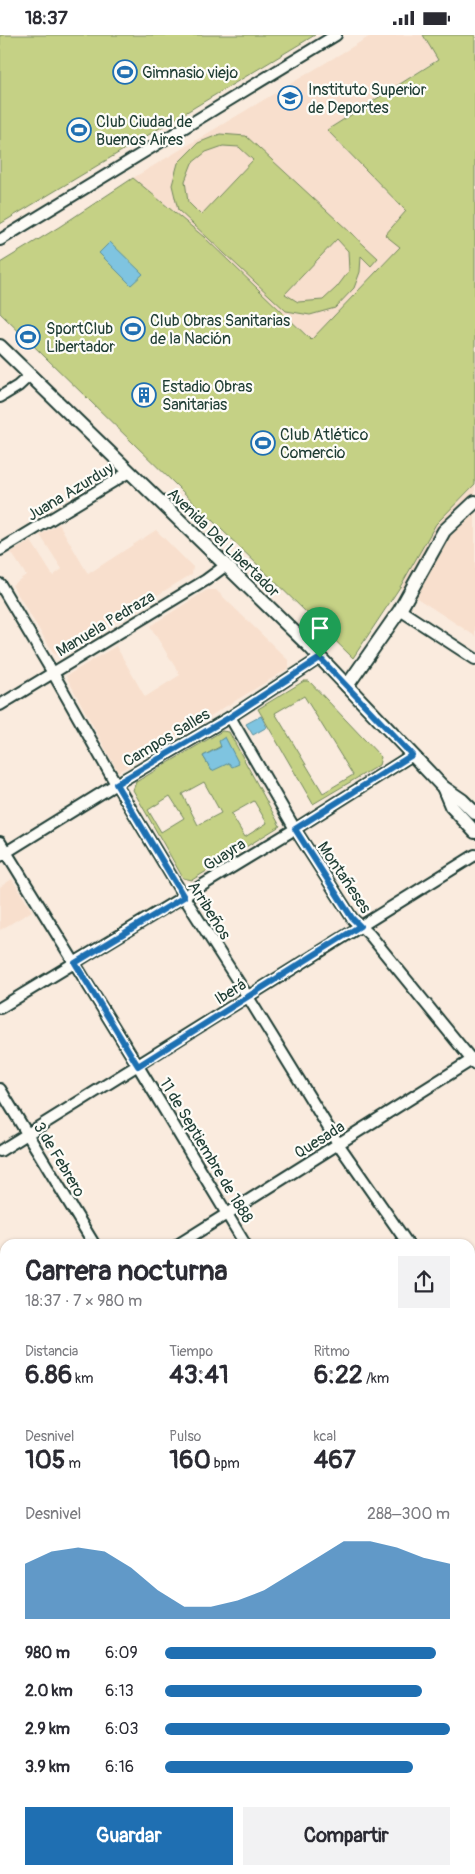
<!DOCTYPE html>
<html lang="es">
<meta charset="utf-8">
<style>
:root{--surface:#fff;--page:#f2f2f3;--text:#2b2b33;--muted:#7c7c81;--accent:#1f6fb2}
body{margin:0;font-family:Pangolin,sans-serif;background:var(--page);color:var(--text);height:100vh;display:flex;flex-direction:column;font-size:19px;white-space:nowrap}
*{box-sizing:border-box;margin:0}
p{font-size:16px;color:var(--muted)}
.icon{flex:none;width:28px;height:28px;fill:none;stroke:currentColor;stroke-width:2;stroke-linecap:round;stroke-linejoin:round}
.map{position:relative;flex:1;overflow:hidden}
.panel{position:absolute;left:0px;top:1204px;width:475px;height:636px;display:flex;flex-direction:column;background:var(--surface);border-radius:15px 15px 0 0;box-shadow:0 1px 4px #0004}
.panel>*{flex:none}
.pin{position:absolute;display:grid;place-items:center;width:42px;height:42px;color:#fff;margin:-51px -21px;border-radius:50% 50% 50% 0;rotate:-45deg;box-shadow:0 0 5px #0007}
.pin .icon{rotate:45deg}
.round{display:grid;place-items:center;flex:none;width:52px;height:52px;border-radius:0px;background:var(--page)}
.head{display:flex;align-items:center;justify-content:space-between;height:85px;padding:0 25px}
h1{font-size:28px;font-weight:700;line-height:38px}
.metrics{display:grid;grid-template-columns:repeat(3,1fr);gap:8px;height:85px;padding:5px 25px}
.metrics div{display:grid;align-content:center}
.metrics b{font-size:25px;font-weight:700}
.metrics small{font-size:14px;font-weight:400}
.metrics p{font-size:14px}
.chart{height:140px;padding:10px 25px}
.chart p{display:flex;justify-content:space-between}
.chart svg{width:100%;height:90px;margin-top:5px;fill:var(--accent);opacity:.7}
.primary-button{display:flex;gap:10px;margin-top:auto;padding:10px 25px}
.primary-button a{flex:1;height:58px;border-radius:0px;background:var(--accent);color:#fff;font-size:20px;font-weight:700;line-height:58px;text-align:center}
.primary-button a+a{background:var(--page);color:var(--text)}
ul{padding:0 25px;list-style:none;font-size:16px}
li{display:grid;grid-template-columns:80px 60px 1fr;align-items:center;height:38px}
li i{height:12px;border-radius:6px;background:var(--accent)}
.status{display:flex;justify-content:space-between;align-items:center;height:35px;padding:0 25px;background:var(--surface);direction:ltr}
.status svg{height:14px;fill:currentColor}
.map>svg:first-child{display:block}
</style>
<div class="status"><b>18:37</b><svg viewBox="0 0 49 12"><path d="M0 12V9h3v3zM5 12V6h3v6zM10 12V3h3v9zM15 12V0h3v12zM26 1h20v11H26zM47 4h2v5h-2z"/></svg></div>
<div class="map">
<svg width="475" height="1839" viewBox="0 0 475 1839">
<rect width="100%" height="100%" fill="#faebde"/>
<filter id="ink" filterUnits="userSpaceOnUse"><feTurbulence type="fractalNoise" baseFrequency=".02" numOctaves="2"/><feDisplacementMap in="SourceGraphic" scale="10" xChannelSelector="R" yChannelSelector="G"/><feConvolveMatrix kernelMatrix="1 2 1 2 8 2 1 2 1" color-interpolation-filters="sRGB"/></filter>
<g filter="url(#ink)">
<!-- built -->
<g fill="#f8dfcd">
<path d="M372,0h51l15,24 -111,71 79,81 -6,36 -89,93 -107,-103 -71,-59z"/>
<path d="M475,449v152l-75,-49 36,-63z"/>
<path d="M59,489l29,50 68,-44 37,37 -1,7 -133,81 -5,-1 -42,-69 14,-10 -15,-23 20,-11 22,35 9,-7 -22,-34z"/>
<path d="M207,555h9l73,71v7l-171,104 -52,-96 50,-30 29,51 35,-22 -30,-49z"/>
<path d="M12,844l20,32 -32,19v-43z"/>
</g>
<!-- green -->
<g fill="#c5d185" stroke="#72875c" fill-rule="evenodd">
<path d="M0,0h315l-315,189z"/>
<path d="M423,0h52v449l-39,40 -36,63 -47,71 -353,-345v-50l59,-36 74,-49 71,59 107,103 89,-93 -15,-12 21,-24 -79,-81 111,-70z"/>
<path d="M220,99l26,2 132,122 -7,8 -10,-10 -1,16 -6,16 -19,20 -25,7 -24,-4 -108,-101 -6,-25 6,-22 20,-20zM223,111l16,1 14,13 -52,55 -13,-13 -3,-21 7,-18 14,-11zM337,204l11,12 1,20 -12,16 -14,13 -25,2 -13,-8z"/>
<path d="M304,646h5l72,76 -2,8 -66,39 -55,-95zM304,661l49,79 -30,18 -48,-80z"/>
<path d="M222,696l7,1 51,94 -88,54 -9,-2 -50,-88 3,-8zM221,711l-9,25 -9,-15zM204,747l17,31 -23,12 -16,-31zM170,761l14,22 -23,14 -13,-22zM254,766l13,22 -22,14 -14,-23z"/>
</g>
<!-- water -->
<g fill="#7fc4e0" stroke="#598e9b">
<path d="M110,207l33,32 -12,11 -32,-32z"/>
<path d="M261,681l6,11 -14,8 -7,-11z"/>
<path d="M225,702l14,27 -7,3 -3,-4 -17,8 -9,-15 18,-9 -2,-6z"/>
</g>
<g fill="none" stroke-linecap="round" stroke-linejoin="round">
<!-- minor casing -->
<g stroke="#1f3d34" stroke-width="14">
<g id="minor">
<path d="M0,205l336,-205"/>
<path d="M0,362l18,-11 12,-11"/>
<path d="M0,515l129,-78"/>
<path d="M0,549l53,89 63,111 68,113 64,100 91,148 69,99"/>
<path d="M400,575l75,49"/>
<path d="M0,670l206,-125 19,-14"/>
<path d="M230,682l65,112 57,89 18,17 105,129"/>
<path d="M0,807l138,224 107,178"/>
<path d="M0,821l116,-72 114,-67 90,-59"/>
<path d="M0,973l295,-179 117,-74"/>
<path d="M0,1054l94,155"/>
<path d="M0,1116l475,-296"/>
<path d="M179,1209l296,-186"/>
<path d="M470,1244l5,-3"/>
<path d="M470,1294l5,8"/>
<path d="M0,1305l5,2"/>
<path d="M0,1381l5,6"/>
<path d="M470,1425l5,-4"/>
<path d="M0,1539l5,-3"/>
<path d="M470,1556l5,7"/>
<path d="M0,1605l5,7"/>
<path d="M470,1606l5,-3"/>
<path d="M470,1677l5,7"/>
<path d="M0,1737l5,-4"/>
<path d="M470,1812l5,7"/>
<path d="M0,1831l6,8"/>
<path d="M164,1835l3,4"/>
<path d="M326,1835l3,4"/>
<path d="M135,1839l6,-4"/>
</g>
</g>
<!-- major casing -->
<g stroke="#1f3d34" stroke-width="16">
<g id="major">
<path d="M0,311l310,301 133,140 19,13 13,13"/>
<path d="M347,651l53,-76 44,-79 31,-29"/>
<path d="M443,752l8,19 24,26"/>
<path d="M470,1794l5,-3"/>
<path d="M408,1839l6,-4"/>
</g>
</g>
<!-- minor -->
<use href="#minor" stroke="#fdfcf7" stroke-width="10"/>
<!-- major -->
<use href="#major" stroke="#fdfcf7" stroke-width="12"/>
<!-- rail -->
<g stroke="#1f3d34" stroke-width="2.5" stroke-dasharray="8 4" stroke-linecap="butt">
<path d="M0,1341l5,5"/>
<path d="M470,1758l5,4"/>
</g>
</g>
</g>
<g fill="none" stroke-linecap="round" stroke-linejoin="round" filter="url(#ink)">
<!-- route casing -->
<g stroke="#fff" stroke-width="10">
<path id="route" d="M320,623l92,97 -117,74 57,89 8,8 -222,140 -63,-103 109,-66 -68,-113 114,-67z"/>
</g>
<!-- route -->
<use href="#route" stroke="#1f6fb2" stroke-width="6"/>
</g>
<!-- icons -->
<defs>
<g id="stadium-ring" transform="scale(1.25)"><circle r="9.5" fill="#fdfcf7" stroke="#1f6fb2" stroke-width="1.5"/><path d="M0-5a6.5 5 0 1 0 0 10a6.5 5 0 1 0 0-10ZM-3.5-1.8h7v3.6h-7Z" fill="#1f6fb2"/></g>
<g id="university-ring" transform="scale(1.25)"><circle r="9.5" fill="#fdfcf7" stroke="#1f6fb2" stroke-width="1.5"/><path d="M0-5L7-2L0 1L-7-2ZM-4 1L0 2.5L4 1V4Q0 6-4 4Z" fill="#1f6fb2"/></g>
<g id="building-ring" transform="scale(1.25)"><circle r="9.5" fill="#fdfcf7" stroke="#1f6fb2" stroke-width="1.5"/><path d="M-4-6H4V6H1V3H-1V6H-4ZM-2.5-4.3h1.7v1.8h-1.7ZM.8-4.3h1.7v1.8H.8ZM-2.5-1h1.7V.8h-1.7ZM.8-1h1.7V.8H.8Z" fill="#1f6fb2"/></g>
</defs>
<g fill-rule="evenodd">
<use href="#stadium-ring" x="125" y="37"/>
<use href="#university-ring" x="290" y="63"/>
<use href="#stadium-ring" x="79" y="95"/>
<use href="#stadium-ring" x="133" y="294"/>
<use href="#stadium-ring" x="28" y="302"/>
<use href="#building-ring" x="144" y="360"/>
<use href="#stadium-ring" x="263" y="408"/>
</g>
<g text-anchor="middle" stroke-width="4.5" stroke-linejoin="round" paint-order="stroke">
<!-- poi labels -->
<g font-size="16" fill="#1f3d34" stroke="#fdfcf7" text-anchor="start">
<text x="142" y="43">Gimnasio viejo</text>
<text x="308" y="60">Instituto Superior<tspan x="308" dy="18">de Deportes</tspan></text>
<text x="96" y="92">Club Ciudad de<tspan x="96" dy="18">Buenos Aires</tspan></text>
<text x="150" y="291">Club Obras Sanitarias<tspan x="150" dy="18">de la Nación</tspan></text>
<text x="46" y="299">SportClub<tspan x="46" dy="18">Libertador</tspan></text>
<text x="162" y="357">Estadio Obras<tspan x="162" dy="18">Sanitarias</tspan></text>
<text x="280" y="405">Club Atlético<tspan x="280" dy="18">Comercio</tspan></text>
</g>
<!-- street labels -->
<g font-size="16" fill="#1f3d34" stroke="#fdfcf7">
<text transform="translate(70 456) rotate(-31)" y="6">Juana Azurduy</text>
<text transform="translate(224 507) rotate(44)" y="6">Avenida Del Libertador</text>
<text transform="translate(105 588) rotate(-31)" y="6">Manuela Pedraza</text>
<text transform="translate(166 702) rotate(-31)" y="6">Campos Salles</text>
<text transform="translate(224 819) rotate(-32)" y="6">Guayra</text>
<text transform="translate(345 842) rotate(56)" y="6">Montañeses</text>
<text transform="translate(210 875) rotate(58)" y="6">Arribeños</text>
<text transform="translate(230 956) rotate(-32)" y="6">Iberá</text>
<text transform="translate(319 1104) rotate(-32)" y="6">Quesada</text>
<text transform="translate(207 1115) rotate(59)" y="6">11 de Septiembre de 1888</text>
<text transform="translate(60 1124) rotate(59)" y="6">3 de Febrero</text>
</g>
</g>
</svg>
<div class="pin" style="left:320px;top:623px;background:#1e9e55"><svg class="icon" aria-label="arrive" viewBox="0 0 24 24"><path d="M6 21V4h12l-3 4 3 4H6"/></svg></div>
<section class="panel">
<div class="head"><div><h1>Carrera nocturna</h1><p>18:37 · 7 × 980 m</p></div><a class="round"><svg class="icon" aria-label="share" viewBox="0 0 24 24"><path d="M12 15V3M7 8l5-5 5 5M5 13v7h14v-7"/></svg></a></div>
<div class="metrics">
<div><p>Distancia</p><b>6.86<small> km</small></b></div>
<div><p>Tiempo</p><b>43:41</b></div>
<div><p>Ritmo</p><b>6:22<small> /km</small></b></div>
</div>
<div class="metrics">
<div><p>Desnivel</p><b>105<small> m</small></b></div>
<div><p>Pulso</p><b>160<small> bpm</small></b></div>
<div><p>kcal</p><b>467</b></div>
</div>
<div class="chart"><p><span>Desnivel</span>288–300 m</p>
<svg viewBox="0 0 160 44" preserveAspectRatio="none"><path d="M0 44V17L10 11L20 9L30 11L40 19L50 30L60 38L70 38L80 35L90 30L100 22L110 14L120 6L130 6L140 9L150 14L160 17V44z"/></svg>
</div>
<ul>
<li><b>980 m</b>6:09<i style="width:95%"></i></li>
<li><b>2.0 km</b>6:13<i style="width:90%"></i></li>
<li><b>2.9 km</b>6:03<i style="width:100%"></i></li>
<li><b>3.9 km</b>6:16<i style="width:87%"></i></li>
</ul>
<div class="primary-button"><a>Guardar</a><a>Compartir</a></div>
</section>
</div>
